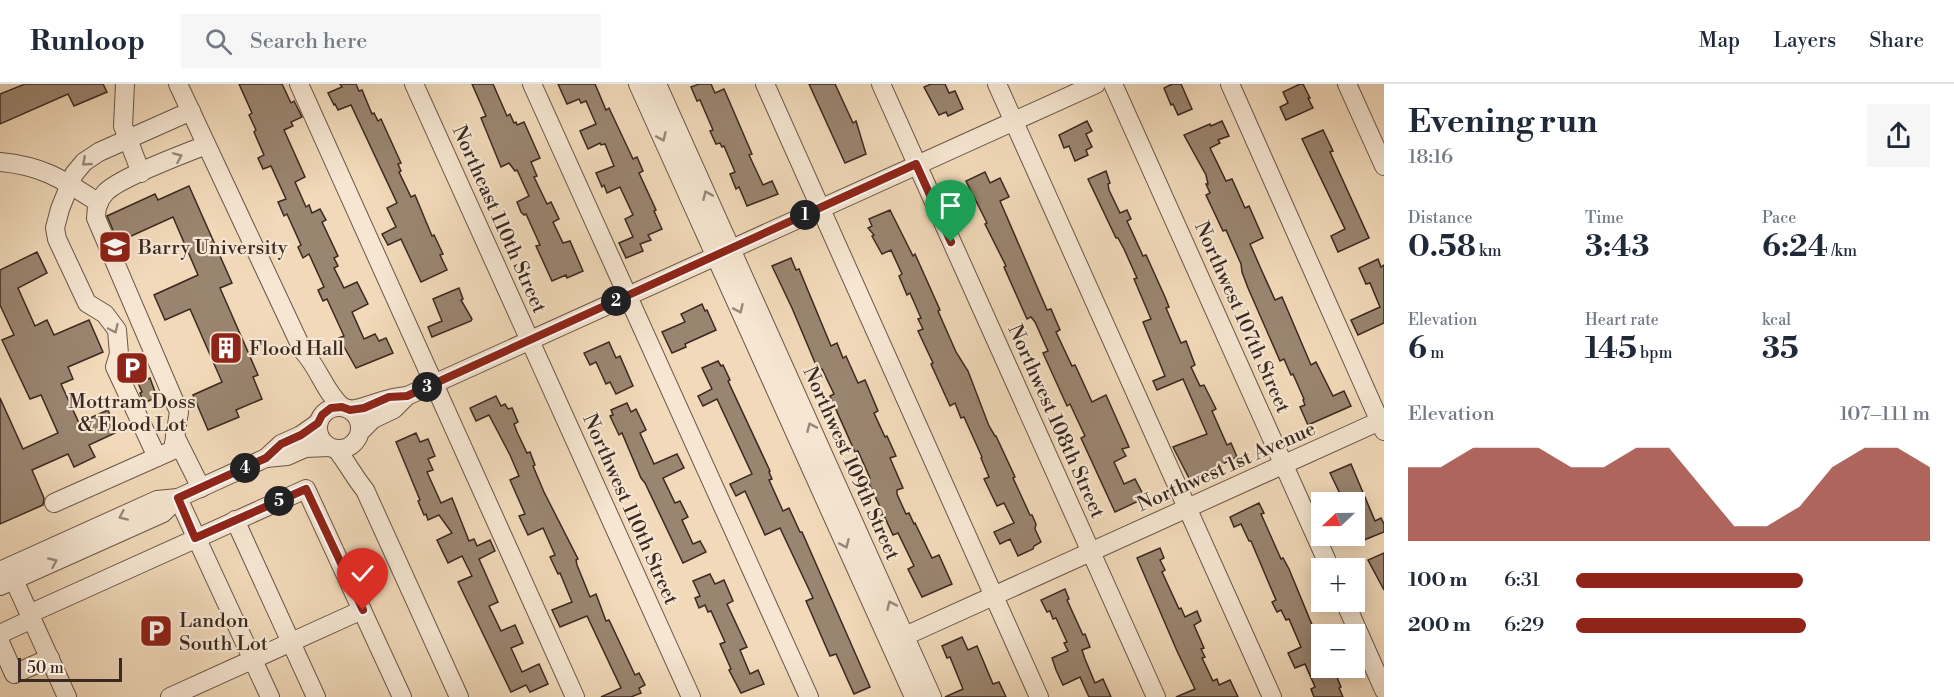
<!DOCTYPE html>
<meta charset="utf-8">
<style>
:root{--surface:#fff;--page:#f6f6f7;--text:#1f2937;--muted:#747a83;--line:#e0e1e3;--accent:#8f2418}
body{margin:0;font-family:"Libre Bodoni",serif;background:var(--page);color:var(--text);height:100vh;display:flex;flex-direction:column;font-size:22px;white-space:nowrap}
*{box-sizing:border-box;margin:0}
p{font-size:20px;color:var(--muted)}
.icon{flex:none;width:33px;height:33px;fill:none;stroke:currentColor;stroke-width:2;stroke-linecap:round;stroke-linejoin:round}
.map{position:relative;flex:1;overflow:hidden}
.sheet{display:flex;flex-direction:column;background:var(--surface);width:570px}
.sheet>*{flex:none}
.needle{width:39px;rotate:248deg}
.fabs{position:absolute;left:1311px;top:408px;display:grid;gap:12px}
.fabs a{display:grid;place-items:center;width:54px;height:54px;border-radius:0px;background:var(--surface);box-shadow:0 3px 15px #0003;font-size:30px}
.scale{position:absolute;left:18px;bottom:15px;width:104px;box-sizing:border-box;padding-left:6px;border:3px solid #3c2921;border-top:0;font-size:16px;line-height:21px;white-space:nowrap;color:#3c2921;-webkit-text-stroke:4px #f6e6d2;paint-order:stroke}
.pin{position:absolute;display:grid;place-items:center;width:51px;height:51px;color:#fff;margin:-62px -26px;border-radius:50% 50% 50% 0;rotate:-45deg;box-shadow:0 0 6px #0007}
.pin .icon{rotate:45deg}
.km{position:absolute;width:30px;height:30px;margin:-15px;border-radius:50%;background:#222;color:#fff;font-size:16px;line-height:30px;text-align:center}
.round{display:grid;place-items:center;flex:none;width:63px;height:63px;border-radius:0px;background:var(--page)}
.headline{display:flex;align-items:center;justify-content:space-between;height:102px;padding:0 24px}
h1{font-size:33px;font-weight:700;line-height:45px}
.stats{display:grid;grid-template-columns:repeat(3,1fr);gap:9px;height:102px;padding:6px 24px}
.stats div{display:grid;align-content:center}
.stats b{font-size:30px;font-weight:700}
.stats small{font-size:16px;font-weight:400}
.stats p{font-size:16px}
.chart{height:168px;padding:12px 24px}
.chart p{display:flex;justify-content:space-between}
.chart svg{width:100%;height:108px;margin-top:6px;fill:var(--accent);opacity:.7}
ul{padding:0 24px;list-style:none;font-size:20px}
li{display:grid;grid-template-columns:96px 72px 1fr;align-items:center;height:45px}
li i{height:15px;border-radius:8px;background:var(--accent)}
header{display:flex;align-items:center;gap:36px;box-sizing:border-box;height:84px;padding:0 30px;background:var(--surface);border-bottom:2px solid var(--line)}
header strong{font-size:28px}
nav{display:flex;gap:33px;margin-inline-start:auto;font-size:21px}
.search{width:420px;height:54px;background:var(--page);display:flex;align-items:center;gap:15px;box-sizing:border-box;padding:0 21px;border-radius:0px;color:var(--muted);font-size:22px}
main{display:flex;flex:1;min-height:0}
.map>svg:first-child{display:block}
</style>
<header>
<strong>Runloop</strong>
<div class="search"><svg class="icon" aria-label="search" viewBox="0 0 24 24"><circle cx="10" cy="10" r="6"/><path d="M15 15l6 6"/></svg>Search here</div>
<nav><a>Map</a><a>Layers</a><a>Share</a></nav>
</header>
<main>
<div class="map">
<svg width="1384" height="613" viewBox="0 0 1384 613">
<rect width="100%" height="100%" fill="#f1d9b9"/>
<filter id="stains"><feTurbulence type="fractalNoise" baseFrequency=".00333" numOctaves="4"/><feColorMatrix values="0 0 0 0 .2 0 0 0 0 .09 0 0 0 0 .02 0 0 0 .5 -.17"/></filter>
<radialGradient id="worn" r=".72"><stop offset=".6" stop-color="#630" stop-opacity="0"/><stop offset="1" stop-color="#630" stop-opacity=".3"/></radialGradient>
<!-- building -->
<g fill="#9a8570" stroke="#3c2921" stroke-width="1.5">
<path d="M25,0h78l4,8 -33,14 -6,-12 -68,30v-30z"/>
<path d="M239,0h43l9,19 3,-2 8,16 -11,5 2,4 -9,4 21,47 -10,5 11,25 3,-2 3,8 8,-4 6,11 -4,2 16,34 -4,2 4,8 -4,2 10,20 13,-6 11,22 -16,8 12,27 11,-5 4,7 7,-3 7,15 -37,15 -17,-30 5,-2 -17,-37 -4,2 -5,-11 6,-3 -15,-33 -6,4 -5,-11 3,-2 -14,-31 -3,2 -6,-14 8,-3 -15,-33 -8,3 -5,-11 6,-3 -10,-23 2,-2 -7,-15 3,-2z"/>
<path d="M340,0h16l3,7 3,-1 10,24 2,-1 4,8 3,-2 20,44 -3,1 3,7 -2,1 12,25 4,-2 17,41 2,-1 9,19 -3,1 7,15 -26,12 -20,-43 -13,6 -6,-11 14,-7 -9,-19 10,-5 -46,-98 -13,5 -3,-6 -1,1 -6,-12 14,-6z"/>
<path d="M472,0h21l14,32 3,-2 4,9 2,-1 1,3 7,-3 16,36 -9,4 6,14 -3,1 13,27 4,-2 8,17 -6,3 10,21 7,-2 13,30 -16,7 -1,-3 -14,6 -16,-35 4,-1 -14,-31 -2,1 -3,-3 -4,-10 12,-6 -12,-26 -2,1 -6,-8 -8,4 -20,-49 5,-2z"/>
<path d="M558,0h37l11,26 3,-2 24,51 4,-2 6,14 -4,2 17,37 -2,1 8,18 -14,6 3,5 -11,4 3,7 -17,7 -7,-15 14,-6 -8,-18 8,-4 -13,-28 -13,6 -3,-8 -2,2 -6,-14 18,-7 -9,-22 -4,1 -1,-2 -12,6 -8,-18 16,-7 -10,-23 -5,2 -2,-4 -12,5z"/>
<path d="M699,0h12l4,9 9,-4 28,65 -3,1 14,30 9,-4 6,13 -31,12 -8,-19 -3,2 -6,-15 5,-2 -11,-26 -2,1 -2,-4 -4,1 -6,-13 3,-1 -13,-30 -3,1 -6,-14z"/>
<path d="M809,0h26l18,39 3,-2 10,33 -21,9z"/>
<path d="M931,0h14l4,9 6,-2 8,18 -15,7 -2,-4 -7,3 -15,-28z"/>
<path d="M1172,0h9l11,25 -14,6 -5,-11 -2,1 -7,-17z"/>
<path d="M1300,0h3l7,14h-2l5,10 -27,12 -6,-13 8,-4 -5,-11z"/>
<path d="M1087,37l5,10 -6,3 6,13 -6,3 2,5 -13,6 -6,-15 -5,2 -5,-13z"/>
<path d="M1222,37l7,15 -11,4 2,3 -10,5 16,33 6,-2 13,29 4,-2 14,32 -13,6 11,25 14,31 7,-3 29,68 5,-3 17,34 11,-5 7,15 -43,19 -8,-18 5,-2 -2,-5 1,-1 -11,-25 -2,1 -7,-16 -4,2 -32,-73 -6,-16 -1,-8 -15,-34 -3,1 -17,-36 4,-2 -4,-9h2l-2,-9 -22,-40 26,-11 1,2z"/>
<path d="M1323,46l10,21 -3,1 39,86 -31,14 -7,-16 14,-7 -43,-90z"/>
<path d="M1106,87l4,12 -2,1 1,6 11,23 7,-3 4,9 -4,2 16,35 3,-1 19,42 4,10 -3,1 15,35 5,-2 9,24 -4,2 9,19 4,-1 12,24 -4,2 15,34 4,-2 6,14 -47,23 -17,-33 34,-13 -24,-55 -26,11 -4,-9 12,-5 -22,-54 8,-3 -17,-40 3,-1 -13,-29 -6,-11h-2l-28,-59z"/>
<path d="M985,88l5,11 10,-5 9,19 -9,4 47,109 4,-1 9,21 -4,2 16,34 3,-1 17,37 14,-7 23,52 -7,2 4,7 -12,6 10,22 11,-5 10,19 -30,14 -34,-74 4,-2 -15,-32 -3,2 -24,-53 5,-2 -13,-29 -4,-5 -4,2 -23,-52 2,-1 -21,-42 2,-1 -21,-42z"/>
<path d="M189,102l43,97 -12,5 38,87 -5,2 9,22 -26,11 3,7 -31,13 -15,-35 29,-13 -32,-73 -25,11 -11,-25 44,-20 -25,-58 -55,25 -11,-26 48,-22 3,6z"/>
<path d="M890,126l23,46 2,-2 25,56 -2,1 18,41 12,19 21,55 6,10h1l19,41 -2,1 17,37h2l4,9 -1,5 6,13 -7,4 -1,3 -15,7 -8,-17 -10,5 -6,-12 20,-9 -10,-20 -7,3 -13,-27 5,-2 -8,-19 1,-1 -18,-40 -3,1 -6,-15 -5,3 -19,-42 2,-1 -15,-32 5,-2 -5,-10 3,-1 -11,-25 -3,2 -8,-19 3,-2 -11,-24 -9,4 -10,-18 2,-1 -6,-7 4,-2 -3,-7z"/>
<path d="M37,168l10,21 -29,15 17,38 12,-6 7,15 35,-15 14,32 -35,15 5,12 -12,5 18,39 29,-13 9,22 -28,13 6,12 -21,10 -6,-13 -36,16 12,28 -1,7 -43,19v-126l23,51 35,-16 -17,-38 -11,4 -28,-59 12,-5 -14,-30v-35z"/>
<path d="M791,174l5,12 3,-1 32,77 6,-3 6,15 3,-2 12,27 7,-3 13,31 -4,2 11,24 2,-1 9,20 -6,2 13,30 -6,2v4l9,20 3,-1 5,11 1,-1 17,35 7,-3 13,29 -30,13 -14,-28 6,-3 -16,-33 -5,2 -26,-56 3,-1 -12,-27 -3,1 -25,-56 4,-2 -12,-25h-1l-3,-5 -2,1 -24,-57 -20,-42z"/>
<path d="M1378,175l3,8 3,-2v58l-26,12 -7,-15 29,-13 -10,-24 -4,1 -7,-16z"/>
<path d="M459,204l4,11 -2,1 11,19 -1,2 -39,16 -4,-10 14,-6 -9,-22z"/>
<path d="M702,220l3,7 2,-1 9,20 -31,14 1,3 -14,6 -10,-21 23,-10 -4,-8z"/>
<path d="M609,258l7,16 4,-2 13,30 -17,8 -6,-12 -4,2 -10,-22 -6,3 -6,-12z"/>
<path d="M718,277l3,5 2,-1 7,15 -2,1 42,90 -1,1 3,7 -3,1 14,31 6,-3 11,24h2l68,155 -16,7 -18,-40 -6,2 -24,-55 7,-3 -33,-70 -15,7 -20,-44 -9,5 -6,-12 22,-10 -35,-75 -14,7 -5,-10 14,-7 -10,-21z"/>
<path d="M150,294l7,19 -13,6 -4,-10 2,-1 -4,-9z"/>
<path d="M496,312l5,10 4,-2 3,5 4,-1 6,14 -4,2 3,8 10,21 3,-1 5,13 -2,1 11,26 34,67 -2,1 1,5 13,32 6,-3 10,27 3,-1 26,55 4,-2 6,12 -6,3 2,5 -10,4h-30l20,-9 -34,-72 -27,11 -8,-17 20,-8 -12,-29 -2,1 -8,-17 5,-2 -12,-27 -15,7 -9,-19 6,-2 -15,-34 9,-4 -9,-21 -21,-40 -13,6 -6,-13z"/>
<path d="M627,319l4,9 5,-3 10,21 -6,3 14,31 23,-10 7,14 -21,10 12,25 5,-2 8,16 -6,3 11,24 7,-3 6,11 -23,11 -38,-80 -4,-5 -19,-45 -3,2 -9,-19 3,-1 -2,-5z"/>
<path d="M416,349l4,9 8,-3 7,17 -7,3 5,11 -6,2 14,31 11,-5 17,43 5,-2 3,7 13,-6 5,11 -16,8 19,43 -9,4 12,25 14,-6 8,18 -12,5 11,24 17,-8 9,20 -18,8 -4,-7 -15,7 -53,-110 14,-6 -10,-20 -14,7 -11,-23 15,-7 -13,-18 -11,5 -2,-6 -2,1 -6,-14 2,-1 -24,-58z"/>
<path d="M1351,380l24,57 6,-3 3,6v8l-20,8 -10,-17v-21h-10l-14,-29z"/>
<path d="M1259,419l5,10 -3,1 20,45 2,-1 6,11 33,80v19h11l8,19 -2,1 4,9h-29l-3,-8 4,-2 -10,-23 -10,4 -7,-15 13,-6 -12,-28 -3,1 -5,-10 -4,2 -5,-10 4,-2 -25,-59h-2l-8,-17 -7,3 -4,-10z"/>
<path d="M1160,464l4,10 -4,2 5,10 -3,2 17,37 2,-1 4,9 12,-6 4,10 -7,4 10,23 -3,1 4,8 -3,1 11,23 4,-2 2,6 11,-5 8,17h-62l19,-8 -18,-38 -40,-93z"/>
<path d="M1384,469v37l-16,-30z"/>
<path d="M710,490l5,10 9,-4 9,21 -6,3 20,43 -7,3 10,24 8,-4 6,14 -23,9 -12,-23 2,-1 -11,-25 5,-2 -14,-31 -3,1 -3,-7 -6,3 -4,-10 5,-2 -7,-15z"/>
<path d="M1065,505l4,10 -2,1 16,35 2,-1 5,13 -8,3 3,9 10,24 8,-4 8,18h-22l-9,-20 -17,8 -7,-15 -4,-12 16,-7 -4,-8 3,-1 -11,-24 -3,1 -3,-8 -3,1 -6,-12z"/>
<path d="M962,553l6,13 9,-4 16,38 6,-2 7,15h-61l18,-8 -13,-32 -3,1 -5,-12z"/>
</g>
<g fill="none" stroke-linecap="round" stroke-linejoin="round">
<!-- minor casing -->
<g stroke="#695547" stroke-width="20">
<g id="minor">
<path d="M125,0l-2,42 18,47"/>
<path d="M178,0l125,267c16,17 21,40 39,56"/>
<path d="M299,0l276,613"/>
<path d="M414,0l277,613"/>
<path d="M532,0l277,613"/>
<path d="M638,0l276,613"/>
<path d="M657,0l275,613"/>
<path d="M765,0l274,613"/>
<path d="M881,0l275,613"/>
<path d="M997,0l275,613"/>
<path d="M1113,0l217,484"/>
<path d="M1230,0l154,347"/>
<path d="M1347,0l37,82"/>
<path d="M0,78c44,4 63,18 99,41"/>
<circle cx="339" cy="344" r="21"/>
<path d="M350,326c21,-3 35,-13 57,-14"/>
<path d="M360,348l13,-13 21,-10 13,-13 689,-312"/>
<path d="M175,352l26,52"/>
<path d="M336,365c11,13 18,28 29,41l94,207"/>
<path d="M157,373l-42,-90 4,-13 -2,-24 -12,-16 -18,-11 -30,-64 -2,-11 5,-19 14,-35 10,-12 15,-10 92,-41"/>
<path d="M266,374l21,-2 18,-8 24,-1"/>
<path d="M178,414l92,199"/>
<path d="M54,419l119,-53 6,-38 -83,-194c0,-10 2,-17 9,-25 13,-15 79,-39 101,-48"/>
<path d="M235,436l81,177"/>
<path d="M9,485l58,128"/>
<path d="M0,487l157,-71 21,-2 88,-40 15,-14 20,-9 17,-12"/>
<path d="M0,502l163,-73 15,-15"/>
<path d="M1345,518l39,88"/>
<path d="M29,530l277,-125 96,208"/>
<path d="M0,550l32,-15"/>
<path d="M894,557l490,-222"/>
<path d="M0,558l14,32 36,-16"/>
<path d="M170,613l192,-87"/>
</g>
</g>
<!-- minor -->
<use href="#minor" stroke="#f6e6d2" stroke-width="18"/>
</g>
<!-- one-way arrows -->
<defs><path id="oneway-chevron" d="M-2-3.5L2.5 0L-2 3.5" fill="none" stroke-width="1.6" stroke-linecap="round" stroke-linejoin="round" transform="scale(1.5)"/></defs>
<g stroke="#99887a">
<use href="#oneway-chevron" transform="translate(662 53) rotate(66)"/>
<use href="#oneway-chevron" transform="translate(178 73) rotate(-23)"/>
<use href="#oneway-chevron" transform="translate(86 78) rotate(139)"/>
<use href="#oneway-chevron" transform="translate(707 111) rotate(-114)"/>
<use href="#oneway-chevron" transform="translate(739 225) rotate(66)"/>
<use href="#oneway-chevron" transform="translate(114 245) rotate(65)"/>
<use href="#oneway-chevron" transform="translate(811 343) rotate(-114)"/>
<use href="#oneway-chevron" transform="translate(123 432) rotate(156)"/>
<use href="#oneway-chevron" transform="translate(845 460) rotate(66)"/>
<use href="#oneway-chevron" transform="translate(53 478) rotate(-24)"/>
<use href="#oneway-chevron" transform="translate(891 521) rotate(-114)"/>
</g>
<g fill="none" stroke-linecap="round" stroke-linejoin="round">
<!-- route casing -->
<g stroke="#fff" stroke-width="12">
<path id="route" d="M363,526l-57,-121 -111,49 -17,-40 88,-40 15,-14 20,-9 17,-12 4,-8 9,-7 11,-1 8,3 14,-2 25,-11 18,-1 509,-232 35,78"/>
</g>
<!-- route -->
<use href="#route" stroke="#8f2418" stroke-width="8"/>
</g>
<!-- icons -->
<defs>
<g id="university-square" transform="scale(1.725)"><rect x="-9" y="-9" width="18" height="18" rx="4" fill="#8f2418" stroke="#f6e6d2"/><path d="M0-5L7-2L0 1L-7-2ZM-4 1L0 2.5L4 1V4Q0 6-4 4Z" fill="#fff"/></g>
<g id="building-square" transform="scale(1.725)"><rect x="-9" y="-9" width="18" height="18" rx="4" fill="#8f2418" stroke="#f6e6d2"/><path d="M-4-6H4V6H1V3H-1V6H-4ZM-2.5-4.3h1.7v1.8h-1.7ZM.8-4.3h1.7v1.8H.8ZM-2.5-1h1.7V.8h-1.7ZM.8-1h1.7V.8H.8Z" fill="#fff"/></g>
<g id="parking-square" transform="scale(1.725)"><rect x="-9" y="-9" width="18" height="18" rx="4" fill="#8f2418" stroke="#f6e6d2"/><path d="M-3.5-5.5H1a3.5 3.5 0 0 1 0 7H-1V5.5H-3.5ZM-1-3.4V-.6H.8a1.4 1.4 0 0 0 0-2.8Z" fill="#fff"/></g>
</defs>
<g fill-rule="evenodd">
<use href="#university-square" x="115" y="163"/>
<use href="#building-square" x="226" y="264"/>
<use href="#parking-square" x="132" y="284"/>
<use href="#parking-square" x="156" y="547"/>
</g>
<g text-anchor="middle" stroke-width="4.5" stroke-linejoin="round" paint-order="stroke">
<!-- street labels -->
<g font-size="20" fill="#3c2921" stroke="#f6e6d2">
<text transform="translate(500 135) rotate(66)" y="7">Northeast 110th Street</text>
<text transform="translate(1243 233) rotate(66)" y="7">Northwest 107th Street</text>
<text transform="translate(1057 337) rotate(66)" y="7">Northwest 108th Street</text>
<text transform="translate(852 379) rotate(66)" y="7">Northwest 109th Street</text>
<text transform="translate(1226 382) rotate(-24)" y="7">Northwest 1st Avenue</text>
<text transform="translate(631 425) rotate(66)" y="7">Northwest 110th Street</text>
</g>
<!-- poi labels -->
<g font-size="20" fill="#3c2921" stroke="#f6e6d2" text-anchor="start">
<text x="138" y="170">Barry University</text>
<text x="249" y="271">Flood Hall</text>
<text x="132" y="324" text-anchor="middle">Mottram Doss<tspan x="132" dy="23">&amp; Flood Lot</tspan></text>
<text x="179" y="543">Landon<tspan x="179" dy="23">South Lot</tspan></text>
</g>
</g>
<rect width="100%" height="100%" filter="url(#stains)"/>
<rect width="100%" height="100%" fill="url(#worn)"/>
</svg>
<div class="fabs">
<a><svg class="needle" viewBox="-14 -14 28 28"><path d="M0-13l5 13h-10z" fill="#e53935"/><path d="M0 13l5-13h-10z" fill="#747a83"/></svg></a>
<a>+</a>
<a>−</a>
</div>
<div class="scale">50 m</div>
<div class="pin" style="left:951px;top:158px;background:#1e9e55"><svg class="icon" aria-label="arrive" viewBox="0 0 24 24"><path d="M6 21V4h12l-3 4 3 4H6"/></svg></div>
<div class="pin" style="left:363px;top:526px;background:#d93025"><svg class="icon" aria-label="check" viewBox="0 0 24 24"><path d="M5 12l5 5 9-10"/></svg></div>
<b class="km" style="left:805px;top:131px">1</b>
<b class="km" style="left:616px;top:217px">2</b>
<b class="km" style="left:427px;top:303px">3</b>
<b class="km" style="left:245px;top:384px">4</b>
<b class="km" style="left:279px;top:417px">5</b>
</div>
<section class="sheet">
<div class="headline"><div><h1>Evening run</h1><p>18:16</p></div><a class="round"><svg class="icon" aria-label="share" viewBox="0 0 24 24"><path d="M12 15V3M7 8l5-5 5 5M5 13v7h14v-7"/></svg></a></div>
<div class="stats">
<div><p>Distance</p><b>0.58<small> km</small></b></div>
<div><p>Time</p><b>3:43</b></div>
<div><p>Pace</p><b>6:24<small> /km</small></b></div>
</div>
<div class="stats">
<div><p>Elevation</p><b>6<small> m</small></b></div>
<div><p>Heart rate</p><b>145<small> bpm</small></b></div>
<div><p>kcal</p><b>35</b></div>
</div>
<div class="chart"><p><span>Elevation</span>107–111 m</p>
<svg viewBox="0 0 160 44" preserveAspectRatio="none"><path d="M0 44V14L10 14L20 6L30 6L40 6L50 14L60 14L70 6L80 6L90 22L100 38L110 38L120 30L130 14L140 6L150 6L160 14V44z"/></svg>
</div>
<ul>
<li><b>100 m</b>6:31<i style="width:64%"></i></li>
<li><b>200 m</b>6:29<i style="width:65%"></i></li>
</ul>
</section>
</main>
